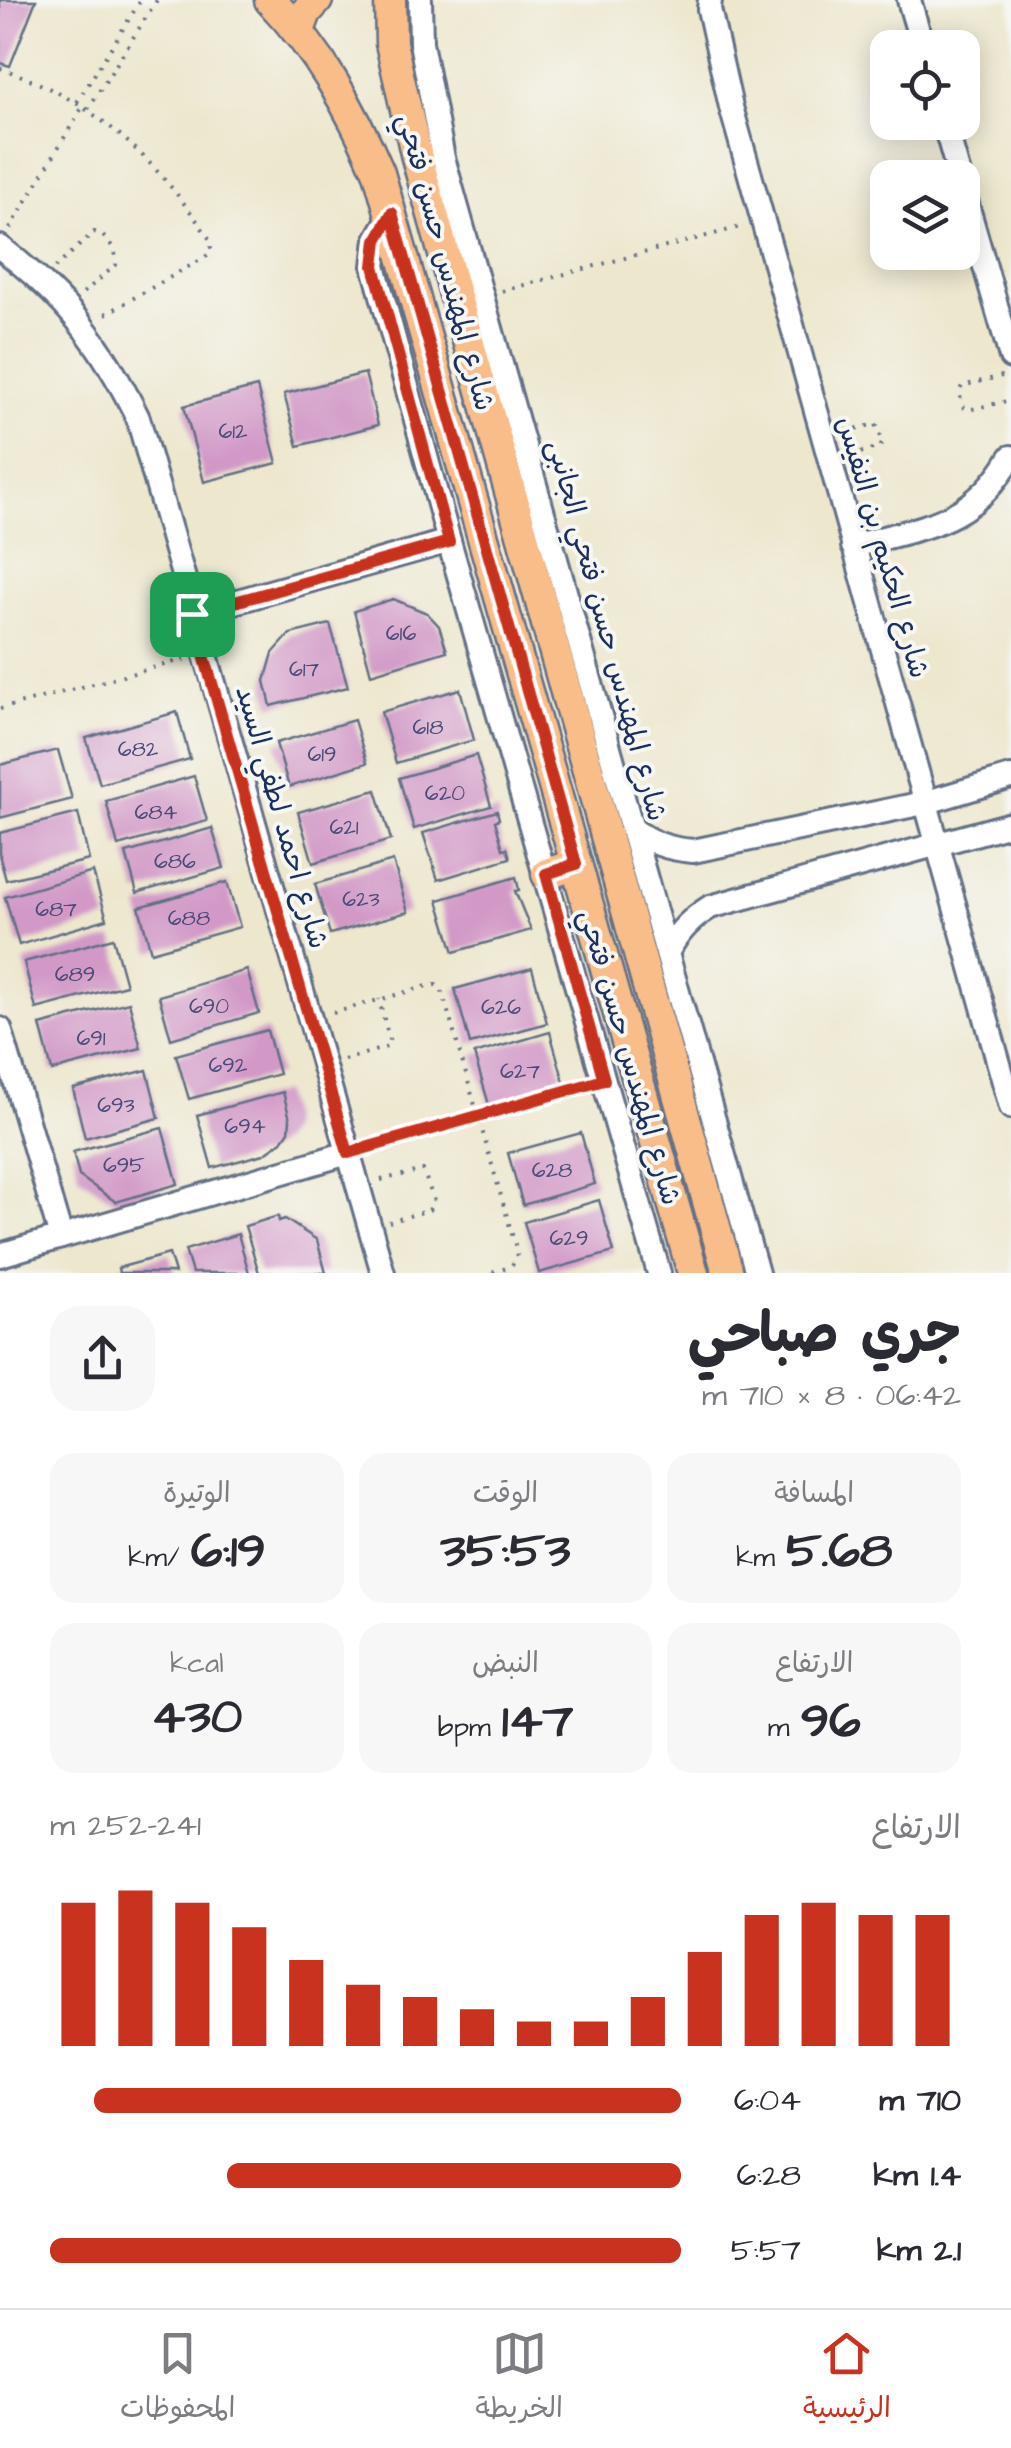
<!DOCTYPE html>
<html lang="ar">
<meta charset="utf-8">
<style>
:root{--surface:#fff;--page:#f7f7f7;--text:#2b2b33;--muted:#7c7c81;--line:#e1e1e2;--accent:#c8321e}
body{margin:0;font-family:"Architects Daughter","Playpen Sans Arabic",sans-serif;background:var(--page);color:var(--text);direction:rtl;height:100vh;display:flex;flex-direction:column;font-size:38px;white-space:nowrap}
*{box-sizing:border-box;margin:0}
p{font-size:32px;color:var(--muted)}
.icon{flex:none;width:55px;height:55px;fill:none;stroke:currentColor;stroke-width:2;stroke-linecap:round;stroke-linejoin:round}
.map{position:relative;height:1273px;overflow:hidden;direction:ltr}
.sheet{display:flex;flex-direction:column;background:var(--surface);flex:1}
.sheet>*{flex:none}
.controls{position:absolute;left:870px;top:30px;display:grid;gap:20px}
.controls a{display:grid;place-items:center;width:110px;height:110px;border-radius:20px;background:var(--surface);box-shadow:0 5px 25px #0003;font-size:50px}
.pin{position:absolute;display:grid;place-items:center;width:85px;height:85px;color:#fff;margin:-42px;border-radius:20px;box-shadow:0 5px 15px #0006}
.round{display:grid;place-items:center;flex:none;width:105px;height:105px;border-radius:30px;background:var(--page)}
.overview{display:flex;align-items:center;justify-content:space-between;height:170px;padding:0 50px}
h1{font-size:55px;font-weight:700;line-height:75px}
.figures{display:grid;grid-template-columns:repeat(3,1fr);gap:15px;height:170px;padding:10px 50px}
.figures div{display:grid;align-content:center;border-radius:25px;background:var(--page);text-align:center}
.figures b{font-size:50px;font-weight:700}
.figures small{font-size:28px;font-weight:400}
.figures p{font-size:28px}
.chart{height:280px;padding:20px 50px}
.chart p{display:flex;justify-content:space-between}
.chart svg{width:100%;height:180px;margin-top:10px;stroke:var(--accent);stroke-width:6}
ul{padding:0 50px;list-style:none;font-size:32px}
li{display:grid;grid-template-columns:160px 120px 1fr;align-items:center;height:75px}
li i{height:25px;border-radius:12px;background:var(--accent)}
.menu{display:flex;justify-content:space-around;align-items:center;height:140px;border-top:2px solid var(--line);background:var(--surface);font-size:28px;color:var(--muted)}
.menu a{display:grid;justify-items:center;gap:5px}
.menu .active{color:var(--accent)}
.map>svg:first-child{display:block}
</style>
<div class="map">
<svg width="1011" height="1273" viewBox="0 0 1011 1273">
<rect width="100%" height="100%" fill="#f6f6f2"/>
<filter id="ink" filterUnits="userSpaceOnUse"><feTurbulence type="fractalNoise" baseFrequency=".01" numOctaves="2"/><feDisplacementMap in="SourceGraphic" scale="20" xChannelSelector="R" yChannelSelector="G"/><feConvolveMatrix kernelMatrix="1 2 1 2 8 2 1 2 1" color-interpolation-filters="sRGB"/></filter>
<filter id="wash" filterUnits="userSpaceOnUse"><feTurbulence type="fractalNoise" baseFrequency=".0048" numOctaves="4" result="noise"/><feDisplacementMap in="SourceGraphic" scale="40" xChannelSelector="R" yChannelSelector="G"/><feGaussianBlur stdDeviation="2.25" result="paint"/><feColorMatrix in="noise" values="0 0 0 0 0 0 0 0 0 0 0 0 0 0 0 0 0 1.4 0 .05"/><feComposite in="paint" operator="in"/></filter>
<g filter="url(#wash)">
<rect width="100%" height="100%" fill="#ede7ce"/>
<g id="blocks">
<!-- building -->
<g fill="#d299c7">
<path d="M0,0h36l-26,66 -10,-3z"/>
<path d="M365,373l13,52 -80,21 -14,-52z"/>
<path d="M257,387l20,76 -73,19 -20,-76z"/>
<path d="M393,599l34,14 12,13 8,25 -76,23 -17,-63z"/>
<path d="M330,624l18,63 -77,19 -6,-25 8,-28 17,-19z"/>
<path d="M460,689l14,51 -78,23 -15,-51z"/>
<path d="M177,712l13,47 -90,25 -14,-46z"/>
<path d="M354,720l13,43 -78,24 -13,-44z"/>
<path d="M58,750l14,49 -72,19v-53z"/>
<path d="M476,755l15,51 -77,23 -15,-51z"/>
<path d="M194,776l13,45 -89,25 -12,-45z"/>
<path d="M376,790l15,50 -78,23 -15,-51z"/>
<path d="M497,811l2,8 -4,2 8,28 4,-1 3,10 -72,22 -15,-47z"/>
<path d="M78,813l11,47 -83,20 -6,-22v-25z"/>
<path d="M212,828l12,40 -87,25 -11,-40z"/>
<path d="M393,861l15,51 -78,22 -15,-50z"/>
<path d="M93,872l14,47 -88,26 -14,-48z"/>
<path d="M516,877l3,13 -4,1 16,39 -77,22 -16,-52z"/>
<path d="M227,882l13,45 -89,25 -12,-45z"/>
<path d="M113,938l13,47 -90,24 -12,-47z"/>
<path d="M532,968l15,55 -77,21 -15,-55z"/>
<path d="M247,970l12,43 -88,26 -12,-43z"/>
<path d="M129,1002l12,46 -89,23 -12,-46z"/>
<path d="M267,1030l12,44 -90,25 -13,-44z"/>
<path d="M550,1032l15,54 -75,22 -16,-54z"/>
<path d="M147,1070l12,48 -74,20 -12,-49z"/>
<path d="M283,1092l7,27 -1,12 -7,10 -18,13 -52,14 -15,-53z"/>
<path d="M162,1128l16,56 -62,18 -37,-26 -6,-24z"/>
<path d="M581,1133l14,51 -72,21 -15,-52z"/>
<path d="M599,1200l15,52 -75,21 -15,-51z"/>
<path d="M278,1216l1,5 6,-2 32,21 9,33h-67l-14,-47z"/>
<path d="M238,1234l11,39h-57l-7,-23z"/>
<path d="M169,1254l6,19h-56l-1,-5z"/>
</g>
</g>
</g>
<g filter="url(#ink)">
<use href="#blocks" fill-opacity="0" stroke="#646f85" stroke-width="2.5"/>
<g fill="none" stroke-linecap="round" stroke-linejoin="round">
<!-- minor casing -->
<g stroke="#646f85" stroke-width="28">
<g id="minor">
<path d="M420,0l1,43 22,115 314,1115"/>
<path d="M710,0l-1,9 22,98 280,1000"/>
<path d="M909,0l14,48"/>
<path d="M944,122l16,56"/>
<path d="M962,187l49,170"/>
<path d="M392,213l-15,26 -3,27 75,275 210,732"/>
<path d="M0,247c68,53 100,94 138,171l245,855"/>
<path d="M853,546c71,-20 118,-21 158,-89"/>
<path d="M192,614l257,-73"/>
<path d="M631,828c20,15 37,21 62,23l231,-48 87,-26"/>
<path d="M668,951c11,-20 23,-32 42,-44l301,-83"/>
<path d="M0,1029l61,208"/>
<path d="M0,1255l348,-102"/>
</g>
</g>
<!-- major casing -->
<g stroke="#646f85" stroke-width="35">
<g id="major">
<path d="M270,0c49,51 81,108 109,173l314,1100"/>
<path d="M390,0l1,43 25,111 312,1119"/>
<path d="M299,31l7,-19 11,-12"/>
<path d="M547,874l29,-10"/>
</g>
</g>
<!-- path -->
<g stroke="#646f85" stroke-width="4" stroke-dasharray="2.5 8" stroke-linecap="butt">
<path d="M0,68c97,33 155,90 211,173v11l-7,6 -102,58"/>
<path d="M77,102l64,-102"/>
<path d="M88,109l69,-109"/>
<path d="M10,229l73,-123"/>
<path d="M55,268l39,-36c13,3 24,19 22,33l-33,28"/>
<path d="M502,291l242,-65"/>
<path d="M1002,376l-40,10 -3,6 4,15 5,3 43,-10"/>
<path d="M846,431l30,-7 7,18 -3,5 -28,8"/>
<path d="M0,709l186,-50"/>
<path d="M333,1013l94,-27 9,-1 6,6 74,257 1,11 -7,8 -19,6"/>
<path d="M344,1060l43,-13 3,-4 -11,-44"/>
<path d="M369,1147l211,-61"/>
<path d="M381,1180l42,-10 11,31 -5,9 -40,12"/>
</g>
<!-- minor -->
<use href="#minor" stroke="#fff" stroke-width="22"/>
<!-- major -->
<use href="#major" stroke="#f8bd89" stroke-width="30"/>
</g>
</g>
<g fill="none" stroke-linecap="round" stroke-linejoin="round" filter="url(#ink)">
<!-- route casing -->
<g stroke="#fff" stroke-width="20">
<path id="route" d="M392,213l184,651 -30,10 58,206 -256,73 -156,-539 257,-72 -75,-276 3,-26z"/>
</g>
<!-- route -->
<use href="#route" stroke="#c8321e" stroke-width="12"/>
</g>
<g text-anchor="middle" stroke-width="8" stroke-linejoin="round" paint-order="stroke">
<!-- number labels -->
<g font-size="22" fill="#494a78">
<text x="233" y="438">612</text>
<text x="401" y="640">616</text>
<text x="304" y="676">617</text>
<text x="428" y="734">618</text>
<text x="138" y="756">682</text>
<text x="322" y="761">619</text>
<text x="445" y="800">620</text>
<text x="156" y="819">684</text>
<text x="344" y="834">621</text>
<text x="175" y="868">686</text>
<text x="361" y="906">623</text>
<text x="56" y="916">687</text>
<text x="189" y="925">688</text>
<text x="75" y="981">689</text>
<text x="209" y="1013">690</text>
<text x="501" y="1014">626</text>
<text x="91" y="1045">691</text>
<text x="228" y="1072">692</text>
<text x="520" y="1078">627</text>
<text x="116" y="1112">693</text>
<text x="245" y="1133">694</text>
<text x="124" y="1172">695</text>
<text x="552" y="1177">628</text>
<text x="569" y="1245">629</text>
</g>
<!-- street labels -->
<g font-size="28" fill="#1b2f5e" stroke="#f6f6f2">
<text transform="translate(447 262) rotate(75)" y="10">شارع المهندس حسن فتحي</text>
<text transform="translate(884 547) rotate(74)" y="10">شارع الحكيم بن النفيس</text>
<text transform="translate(608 630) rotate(75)" y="10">شارع المهندس حسن فتحي الجانبى</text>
<text transform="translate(283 817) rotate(74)" y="10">شارع احمد لطفي السيد</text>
<text transform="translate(631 1057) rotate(74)" y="10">شارع المهندس حسن فتحي</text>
</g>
</g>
</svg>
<div class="controls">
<a><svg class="icon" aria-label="locate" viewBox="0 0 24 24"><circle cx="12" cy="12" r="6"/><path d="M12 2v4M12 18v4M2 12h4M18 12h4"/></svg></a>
<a><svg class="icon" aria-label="layers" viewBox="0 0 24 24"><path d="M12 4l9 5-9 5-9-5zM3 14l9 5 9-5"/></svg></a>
</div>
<div class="pin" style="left:192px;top:614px;background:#1e9e55"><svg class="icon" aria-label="arrive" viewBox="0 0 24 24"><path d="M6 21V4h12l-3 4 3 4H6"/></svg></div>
</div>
<section class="sheet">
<div class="overview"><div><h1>جري صباحي</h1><p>06:42 · 8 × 710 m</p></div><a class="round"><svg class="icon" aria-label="share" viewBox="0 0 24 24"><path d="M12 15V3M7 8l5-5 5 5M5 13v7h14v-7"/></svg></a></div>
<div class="figures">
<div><p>المسافة</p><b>5.68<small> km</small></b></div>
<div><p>الوقت</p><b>35:53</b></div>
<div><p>الوتيرة</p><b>6:19<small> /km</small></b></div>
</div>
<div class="figures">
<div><p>الارتفاع</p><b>96<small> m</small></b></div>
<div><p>النبض</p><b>147<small> bpm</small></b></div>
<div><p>kcal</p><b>430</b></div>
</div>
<div class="chart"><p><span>الارتفاع</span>241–252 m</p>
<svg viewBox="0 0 160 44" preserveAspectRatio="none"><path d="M5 44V9M15 44V6M25 44V9M35 44V15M45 44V23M55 44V29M65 44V32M75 44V35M85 44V38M95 44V38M105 44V32M115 44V21M125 44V12M135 44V9M145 44V12M155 44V12"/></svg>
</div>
<ul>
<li><b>710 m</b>6:04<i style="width:93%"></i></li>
<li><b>1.4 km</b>6:28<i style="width:72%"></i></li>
<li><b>2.1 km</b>5:57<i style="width:100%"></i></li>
</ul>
</section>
<nav class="menu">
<a class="active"><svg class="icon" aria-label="home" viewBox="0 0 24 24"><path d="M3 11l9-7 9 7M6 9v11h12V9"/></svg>الرئيسية</a>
<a><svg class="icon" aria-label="map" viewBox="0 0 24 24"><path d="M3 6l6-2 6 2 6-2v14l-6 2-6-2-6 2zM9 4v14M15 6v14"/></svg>الخريطة</a>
<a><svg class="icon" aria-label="saved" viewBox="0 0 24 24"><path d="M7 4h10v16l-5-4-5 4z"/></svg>المحفوظات</a>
</nav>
